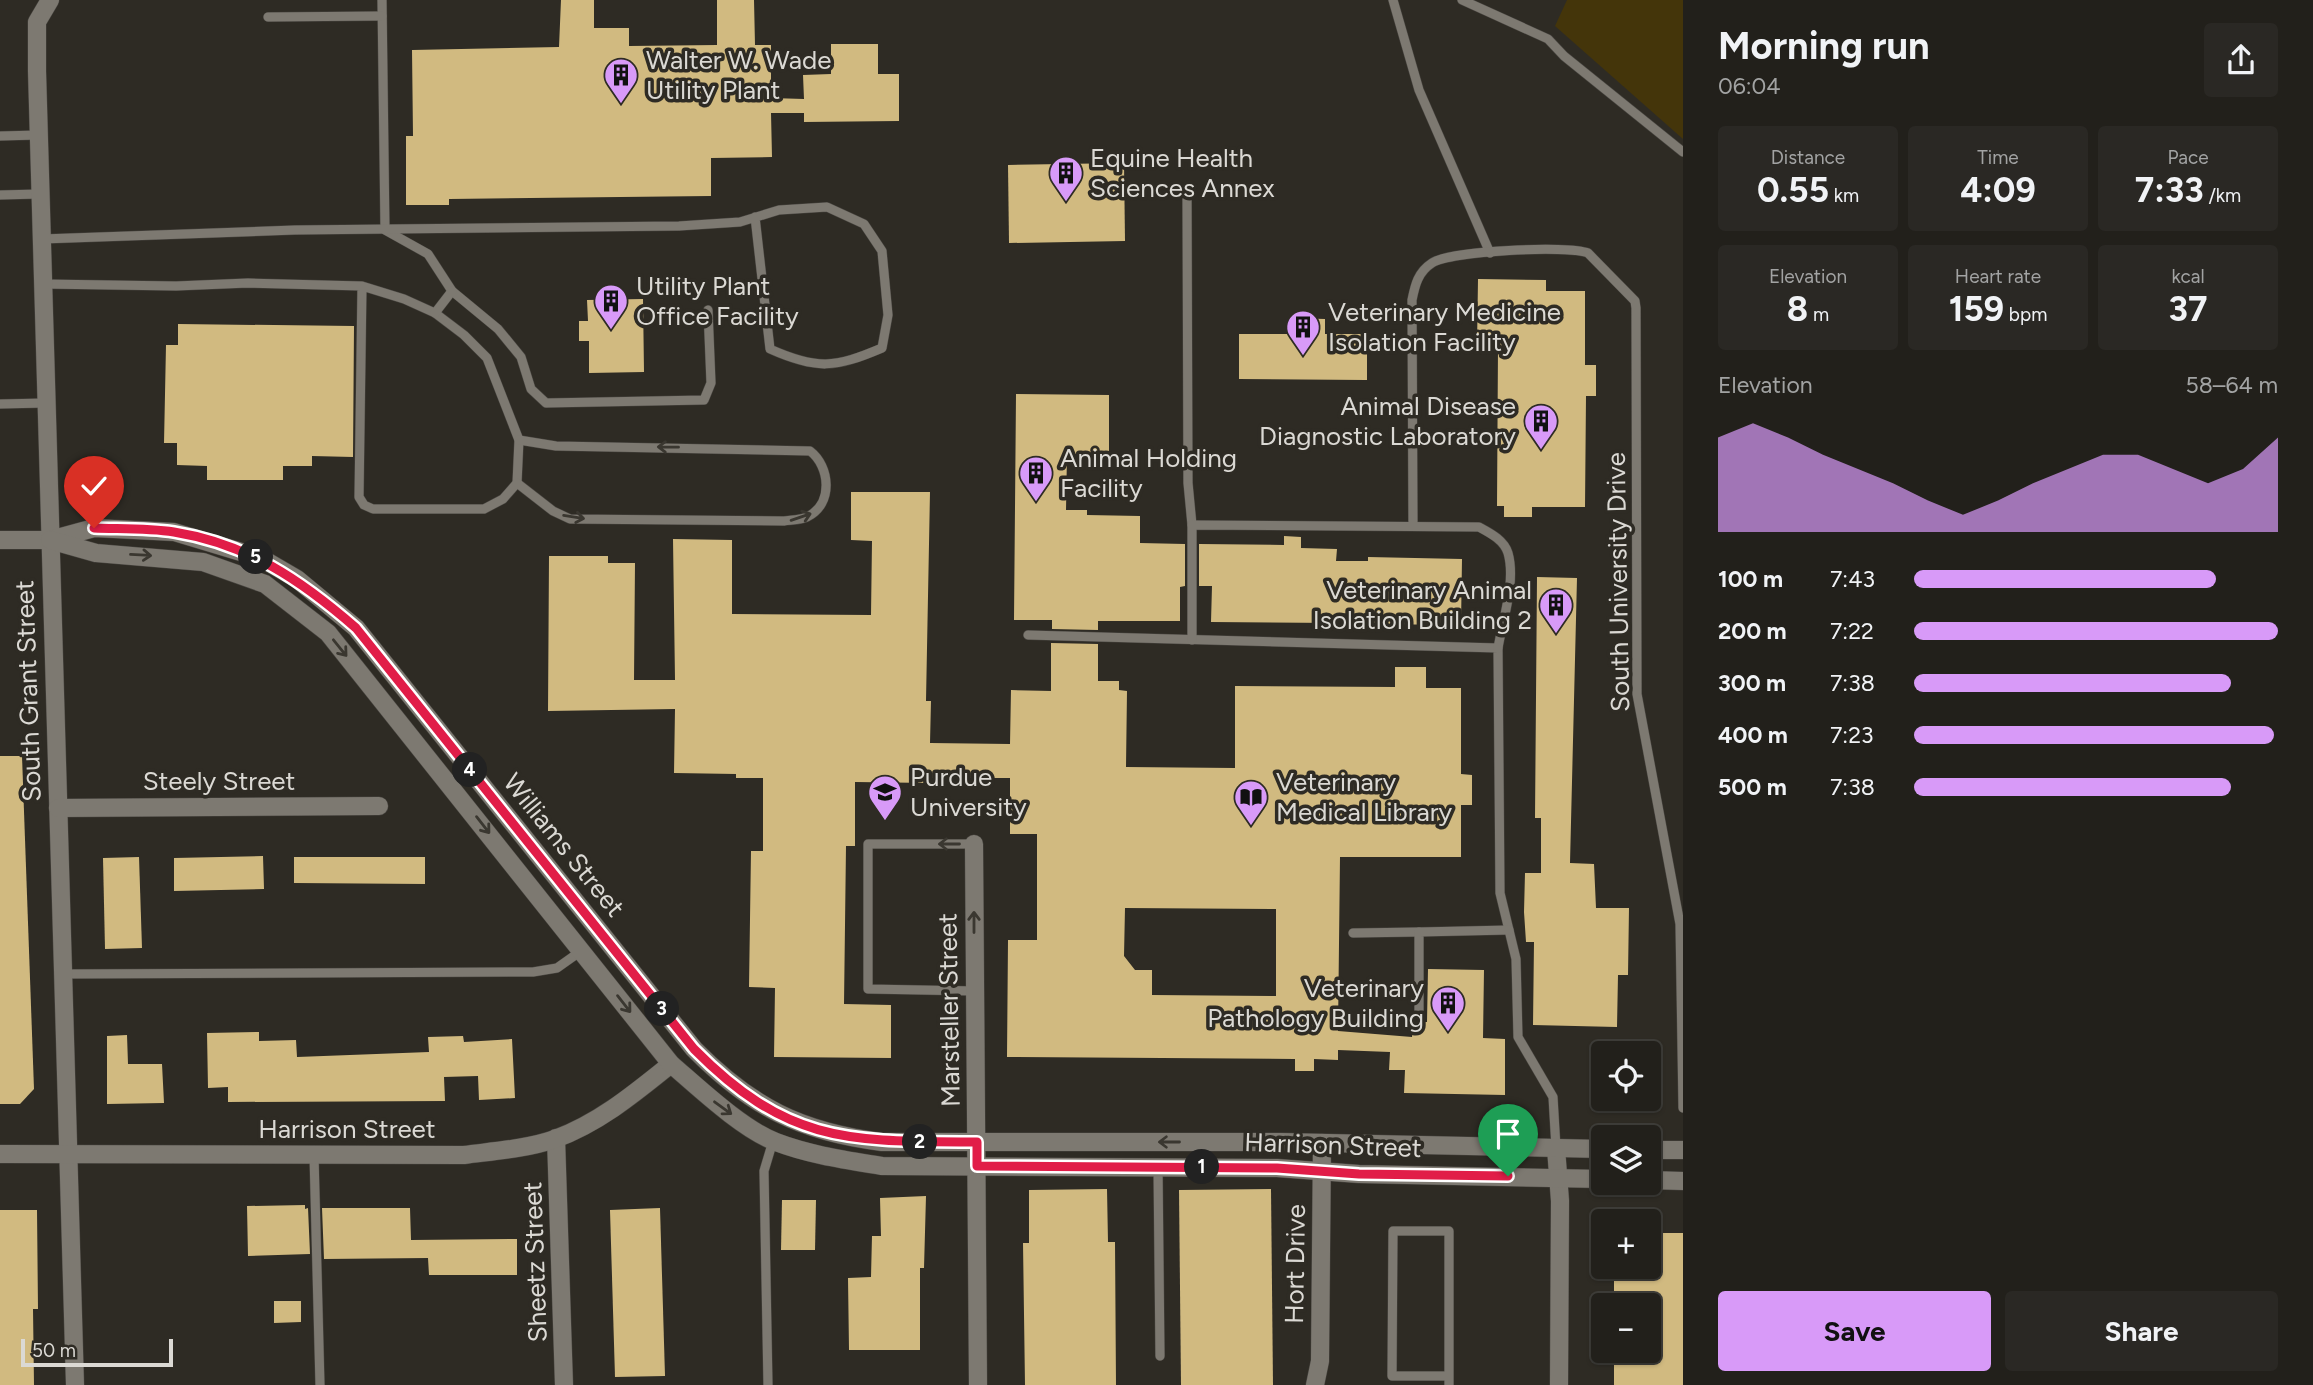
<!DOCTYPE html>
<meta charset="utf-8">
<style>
:root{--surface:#22201b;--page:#2a2824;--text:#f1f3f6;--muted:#a2a3a3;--line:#3f3e3a;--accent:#d89af8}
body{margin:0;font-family:Figtree,sans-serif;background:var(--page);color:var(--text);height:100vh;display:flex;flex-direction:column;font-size:26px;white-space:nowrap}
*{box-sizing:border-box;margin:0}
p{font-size:23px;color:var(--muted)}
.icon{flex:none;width:38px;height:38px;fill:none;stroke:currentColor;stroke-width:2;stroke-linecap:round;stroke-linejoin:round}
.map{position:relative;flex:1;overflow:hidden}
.details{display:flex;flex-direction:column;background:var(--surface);width:630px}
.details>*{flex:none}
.buttons{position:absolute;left:1591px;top:1041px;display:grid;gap:14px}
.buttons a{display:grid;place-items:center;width:70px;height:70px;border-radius:7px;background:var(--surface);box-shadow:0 2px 5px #0004,0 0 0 2px var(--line);font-size:35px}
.scale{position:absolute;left:21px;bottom:18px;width:152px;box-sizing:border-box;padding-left:7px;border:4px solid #dbd9d4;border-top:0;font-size:19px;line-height:24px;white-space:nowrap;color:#dbd9d4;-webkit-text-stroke:5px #2e2b24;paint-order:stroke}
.pin{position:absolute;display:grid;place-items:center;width:60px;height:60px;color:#fff;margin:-72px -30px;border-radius:50% 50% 50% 0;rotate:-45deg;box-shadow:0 0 7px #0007}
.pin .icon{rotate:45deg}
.km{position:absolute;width:35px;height:35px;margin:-18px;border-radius:50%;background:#222;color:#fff;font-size:19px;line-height:35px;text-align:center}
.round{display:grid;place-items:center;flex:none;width:74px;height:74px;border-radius:7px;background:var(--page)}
.overview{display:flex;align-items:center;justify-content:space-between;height:119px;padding:0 35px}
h1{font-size:38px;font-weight:700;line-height:52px}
.metrics{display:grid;grid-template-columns:repeat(3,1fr);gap:10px;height:119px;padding:7px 35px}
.metrics div{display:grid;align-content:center;border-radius:7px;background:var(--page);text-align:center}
.metrics b{font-size:35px;font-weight:700}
.metrics small{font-size:19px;font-weight:400}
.metrics p{font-size:19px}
.chart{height:196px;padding:14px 35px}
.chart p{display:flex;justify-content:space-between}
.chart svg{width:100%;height:126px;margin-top:7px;fill:var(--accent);opacity:.7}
.primary-button{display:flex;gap:14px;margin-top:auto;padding:14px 35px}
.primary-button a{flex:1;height:80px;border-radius:7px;background:var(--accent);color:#111;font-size:28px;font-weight:700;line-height:80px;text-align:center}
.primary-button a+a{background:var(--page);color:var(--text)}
ul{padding:0 35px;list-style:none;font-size:23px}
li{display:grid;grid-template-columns:112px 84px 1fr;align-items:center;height:52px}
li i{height:18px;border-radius:9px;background:var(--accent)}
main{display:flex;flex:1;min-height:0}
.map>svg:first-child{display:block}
</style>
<main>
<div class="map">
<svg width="1683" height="1385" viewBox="0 0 1683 1385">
<rect width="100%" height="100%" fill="#2e2b24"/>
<!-- green -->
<path fill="#44350a" d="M1567,0h116v139l-128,-113z"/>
<!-- building -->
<g fill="#d1ba80" fill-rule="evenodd">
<path d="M561,0h33v28h35v18l88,-1v-45h37l1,45h16v53l33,1 -1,-24 28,-1v-30h47v30h21v47l-95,1v-9h-33l1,44 -61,1v38l-262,3v6h-43v-69h7l-1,-86 147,-3z"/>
<path d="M1124,163l1,78 -116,2 -1,-78z"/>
<path d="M1478,279l68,1v11h39v74h11v31h-10l-1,111h-53v10h-28v-11h-7l1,-160h-21z"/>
<path d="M643,299l1,73 -55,1v-32h-10v-20h9l-1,-21z"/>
<path d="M1291,318l34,1v15h42v46l-128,-1v-45h52z"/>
<path d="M178,324l176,2 -1,131 -41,-1v10h-29v14h-76v-14l-30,-1v-22h-13l2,-98h12z"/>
<path d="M1016,394l93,1v59h-42l-1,56h21v5l53,1v27l45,1v42l-5,1v34h-82v9l-46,-1v-9h-38z"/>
<path d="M851,492h79l-4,209h5l-1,42 80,1 1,-54 40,1v-48l47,1v37h21v9l8,1 -1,76 109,1v-82l160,1v-20h31v21h35v86l11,1v30h-11v52h-121l-2,174 74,6 1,-15h14l1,-53 56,1 -1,68 22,1v56l-101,-2 1,-23h-16l1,-18 -52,-2v10l-24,-1v12h-19v-12l-288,-2 1,-117h29v-106h-27v-56h-80v5l-75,-1v64h-9l-2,158 47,1v53l-117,-1 1,-69 -26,-1 2,-136h12v-73h-27v-4l-62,-1 1,-64 -127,2 1,-155h59v7h27l-1,117h41l-2,-141 59,1v74l139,1 1,-74 -21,-1zM1125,908l151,1v87l-124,-1v-25h-17l-11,-14z"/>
<path d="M1284,536l17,1v11l36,1 -1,12h32v-4l94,2 -1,66 -94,-1 1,-10 -32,-1v10l-125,-1 1,-36h-13v-42l85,1z"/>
<path d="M1537,577l40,1 -7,285 24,1 2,44h33l-1,67h-10l-1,52 -84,-2 1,-83h-8l-2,-30 1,-39h16v-55h-6z"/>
<path d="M0,756h22l12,333 -14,15h-20z"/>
<path d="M263,856l1,33 -90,2v-33z"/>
<path d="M139,857l3,91 -37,1 -2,-91z"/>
<path d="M294,857h131v27l-131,-1z"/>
<path d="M259,1032v9l37,-1 1,17 132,-5 -1,-15 35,-1 1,6 48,-3 3,59 -36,2 -1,-24 -34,1 1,24 -217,1v-15l-20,1 -1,-55z"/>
<path d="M127,1035l1,29h34l2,39 -57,1v-68z"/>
<path d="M1107,1189l1,53h7l1,143h-91l-2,-142h6v-53z"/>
<path d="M1271,1189l2,196h-92l-2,-195z"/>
<path d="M926,1196l-2,72h-4v82h-71l-1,-72 23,-1 1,-41h9l-1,-38z"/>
<path d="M782,1200h34l-1,50h-34z"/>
<path d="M305,1205v4l3,-1 2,46 -62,2 -1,-50z"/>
<path d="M322,1208h88l1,32 106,-1v36h-88l-1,-17 -104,1z"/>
<path d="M660,1208l5,168 -50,1 -5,-167z"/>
<path d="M0,1210h37l1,99h-5l1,76h-34z"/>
<path d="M1648,1233h35v152h-69v-34h34v-45h-34v-39h34z"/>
<path d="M274,1301h27v21l-27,1z"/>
</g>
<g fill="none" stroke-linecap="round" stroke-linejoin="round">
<!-- service casing -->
<g stroke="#494641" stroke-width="10">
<g id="service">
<path d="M382,0l3,230 43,24 24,37 46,38 23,28 10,32 15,14 158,-3 7,-17 -3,-73"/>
<path d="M1393,0l26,90 71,163"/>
<path d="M1462,0l86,39 16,17 119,96"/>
<path d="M268,17l114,-1"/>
<path d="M0,136l38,-1"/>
<path d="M1187,192l1,291 4,42"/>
<path d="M0,195l39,-1"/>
<path d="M42,239l253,-9 384,-4 61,-4 39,-12 48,-3 37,17 18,27 6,64 -6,33c-47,20 -65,22 -112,1l-15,-132"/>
<path d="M43,284l133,2 72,-3 114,3 42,13 31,14 29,22 23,23 32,82 -2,43 -14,16 -19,10h-111l-9,-4 -5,-8 3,-211"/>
<path d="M435,313l17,-22"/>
<path d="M0,404l45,-1"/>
<path d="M517,483l36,28 17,8 214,2c7,-1 17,-1 23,-4 27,-13 23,-51 3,-66l-254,-5 -37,-6"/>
<path d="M1413,526l-1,-226c3,-15 6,-28 20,-37 17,-12 136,-18 156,-10l47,48 1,7 1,386 43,230 3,184"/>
<path d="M1028,635l470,13 2,245 16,66 2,78 35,60 3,51"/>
<path d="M1192,640v-115l287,2c11,6 25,13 29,26 8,28 -5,66 -10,95"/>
<path d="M974,844h-106v145l107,2"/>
<path d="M1353,933l66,-1"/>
<path d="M63,974l470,-2 24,-4 24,-17"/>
<path d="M1419,1014v-82l90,-2"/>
<path d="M314,1155l6,230"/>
<path d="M1158,1167l2,189"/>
<path d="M1448,1376h-56l1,-145h56v154"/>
<path d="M768,1385l-4,-214 9,-30"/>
</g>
</g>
<!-- minor casing -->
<g stroke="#494641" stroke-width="19">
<g id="minor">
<path d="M50,0l-13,22v49l38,1314"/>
<path d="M58,808l321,-2"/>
<path d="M974,844l4,541"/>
<path d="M556,1138l8,247"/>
<path d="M1556,1148l4,53 -1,184"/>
<path d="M0,1154l464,1c30,-4 62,-6 91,-16 44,-16 80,-46 116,-75"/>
<path d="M1315,1385l5,-24 2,-218"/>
</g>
</g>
<!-- secondary casing -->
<g stroke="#494641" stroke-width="19">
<g id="secondary">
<path d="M0,540h50l44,-12 80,4 87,26 36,21 59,49 338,421c57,58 107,83 188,93h399l322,7"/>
<path d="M50,540l46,13 107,9 62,22 63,49 343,431c28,24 71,65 105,78 34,13 70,18 106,24l395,2 82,6 244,5"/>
<path d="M1648,1150h35"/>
<path d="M1648,1180l35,1"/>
</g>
</g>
<!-- service -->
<use href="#service" stroke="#7d7971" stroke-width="9"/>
<!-- minor -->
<use href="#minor" stroke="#7d7971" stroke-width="18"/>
<!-- secondary -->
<use href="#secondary" stroke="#7d7971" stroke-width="18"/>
</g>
<!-- one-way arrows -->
<defs><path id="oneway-shaft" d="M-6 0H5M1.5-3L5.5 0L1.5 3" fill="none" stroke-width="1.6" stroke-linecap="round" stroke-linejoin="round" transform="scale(1.75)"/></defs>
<g stroke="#3a3730">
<use href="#oneway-shaft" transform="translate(668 447) rotate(-179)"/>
<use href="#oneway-shaft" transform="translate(574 517) rotate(9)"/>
<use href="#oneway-shaft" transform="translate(801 517) rotate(-19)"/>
<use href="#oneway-shaft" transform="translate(141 555) rotate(3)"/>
<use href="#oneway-shaft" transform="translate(340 648) rotate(51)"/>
<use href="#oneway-shaft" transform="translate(483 825) rotate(52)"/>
<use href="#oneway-shaft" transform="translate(949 844) rotate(-180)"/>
<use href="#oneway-shaft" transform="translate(974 922) rotate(-90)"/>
<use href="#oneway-shaft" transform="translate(624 1004) rotate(52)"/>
<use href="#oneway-shaft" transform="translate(723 1108) rotate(36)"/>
<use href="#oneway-shaft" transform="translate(1169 1142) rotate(-180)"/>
</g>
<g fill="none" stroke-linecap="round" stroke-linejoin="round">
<!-- route casing -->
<g stroke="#fff" stroke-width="14">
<path id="route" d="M94,528c26,1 54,0 80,4 74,12 127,48 182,96l338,421c95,96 156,92 283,93v24l300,2 82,6 149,2"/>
</g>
<!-- route -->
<use href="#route" stroke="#e11d48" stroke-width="9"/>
</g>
<!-- icons -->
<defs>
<g id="building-pin" transform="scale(1.75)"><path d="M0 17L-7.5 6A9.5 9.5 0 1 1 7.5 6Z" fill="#d89af8" stroke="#2e2b24"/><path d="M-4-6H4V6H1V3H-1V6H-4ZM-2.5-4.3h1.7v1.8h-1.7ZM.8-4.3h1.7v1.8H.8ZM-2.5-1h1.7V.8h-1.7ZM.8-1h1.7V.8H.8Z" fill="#111"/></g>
<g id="university-pin" transform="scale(1.75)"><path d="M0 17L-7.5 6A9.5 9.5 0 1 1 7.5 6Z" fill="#d89af8" stroke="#2e2b24"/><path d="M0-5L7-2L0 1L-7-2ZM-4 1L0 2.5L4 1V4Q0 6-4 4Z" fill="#111"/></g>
<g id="library-pin" transform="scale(1.75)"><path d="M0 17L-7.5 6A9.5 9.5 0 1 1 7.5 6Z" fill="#d89af8" stroke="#2e2b24"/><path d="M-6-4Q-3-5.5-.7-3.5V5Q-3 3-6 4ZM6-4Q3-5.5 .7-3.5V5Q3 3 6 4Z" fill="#111"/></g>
</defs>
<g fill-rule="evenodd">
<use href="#building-pin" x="621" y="75"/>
<use href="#building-pin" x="1066" y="173"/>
<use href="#building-pin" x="611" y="301"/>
<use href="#building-pin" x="1303" y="327"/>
<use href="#building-pin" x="1541" y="421"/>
<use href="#building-pin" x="1036" y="473"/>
<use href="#building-pin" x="1556" y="605"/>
<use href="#university-pin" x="885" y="792"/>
<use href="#library-pin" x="1251" y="797"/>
<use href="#building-pin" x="1448" y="1003"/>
</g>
<g text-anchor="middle" stroke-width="7" stroke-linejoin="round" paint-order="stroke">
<!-- poi labels -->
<g font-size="26" fill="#dbd9d4" stroke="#2e2b24" text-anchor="start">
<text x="646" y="69">Walter W. Wade<tspan x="646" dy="30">Utility Plant</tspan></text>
<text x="1090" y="167">Equine Health<tspan x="1090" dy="30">Sciences Annex</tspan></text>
<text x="636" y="295">Utility Plant<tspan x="636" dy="30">Office Facility</tspan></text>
<text x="1328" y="321">Veterinary Medicine<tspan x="1328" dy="30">Isolation Facility</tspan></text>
<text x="1516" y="415" text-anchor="end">Animal Disease<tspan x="1516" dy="30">Diagnostic Laboratory</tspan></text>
<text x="1060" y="467">Animal Holding<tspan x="1060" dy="30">Facility</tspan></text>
<text x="1532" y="599" text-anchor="end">Veterinary Animal<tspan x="1532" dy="30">Isolation Building 2</tspan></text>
<text x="910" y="786">Purdue<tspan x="910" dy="30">University</tspan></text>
<text x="1276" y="791">Veterinary<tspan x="1276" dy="30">Medical Library</tspan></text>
<text x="1424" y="997" text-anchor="end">Veterinary<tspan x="1424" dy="30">Pathology Building</tspan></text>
</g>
<!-- street labels -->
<g font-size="26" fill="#dbd9d4" stroke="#2e2b24">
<text transform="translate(1618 582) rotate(-91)" y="9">South University Drive</text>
<text transform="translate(28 691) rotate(-92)" y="9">South Grant Street</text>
<text x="219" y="790">Steely Street</text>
<text transform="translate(564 845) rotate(51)" y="9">Williams Street</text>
<text transform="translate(949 1010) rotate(-91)" y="9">Marsteller Street</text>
<text x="347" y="1138">Harrison Street</text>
<text transform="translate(1333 1145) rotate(2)" y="9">Harrison Street</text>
<text transform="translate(535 1262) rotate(-92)" y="9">Sheetz Street</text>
<text transform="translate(1295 1264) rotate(-89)" y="9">Hort Drive</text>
</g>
</g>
</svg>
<div class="buttons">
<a><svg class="icon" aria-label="locate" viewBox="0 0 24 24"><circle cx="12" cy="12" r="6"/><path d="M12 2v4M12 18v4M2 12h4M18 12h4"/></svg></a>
<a><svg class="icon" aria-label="layers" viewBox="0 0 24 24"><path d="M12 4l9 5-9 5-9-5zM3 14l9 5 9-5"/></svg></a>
<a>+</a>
<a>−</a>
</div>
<div class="scale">50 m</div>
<div class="pin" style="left:1508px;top:1176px;background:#1e9e55"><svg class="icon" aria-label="arrive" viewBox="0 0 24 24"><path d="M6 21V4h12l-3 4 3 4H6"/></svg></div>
<div class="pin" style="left:94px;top:528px;background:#d93025"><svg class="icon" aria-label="check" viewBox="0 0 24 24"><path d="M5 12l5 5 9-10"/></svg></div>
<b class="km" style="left:1202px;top:1167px">1</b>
<b class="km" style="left:920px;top:1142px">2</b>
<b class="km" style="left:662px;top:1009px">3</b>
<b class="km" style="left:470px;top:770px">4</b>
<b class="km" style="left:256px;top:557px">5</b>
</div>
<section class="details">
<div class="overview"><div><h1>Morning run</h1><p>06:04</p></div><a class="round"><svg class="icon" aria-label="share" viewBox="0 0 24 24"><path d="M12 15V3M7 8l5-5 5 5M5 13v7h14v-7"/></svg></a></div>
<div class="metrics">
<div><p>Distance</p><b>0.55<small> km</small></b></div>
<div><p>Time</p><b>4:09</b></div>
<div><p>Pace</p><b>7:33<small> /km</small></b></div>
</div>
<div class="metrics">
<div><p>Elevation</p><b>8<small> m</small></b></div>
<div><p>Heart rate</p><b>159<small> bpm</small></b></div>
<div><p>kcal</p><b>37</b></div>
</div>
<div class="chart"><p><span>Elevation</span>58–64 m</p>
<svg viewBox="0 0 160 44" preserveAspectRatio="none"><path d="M0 44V11L10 6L20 11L30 17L40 22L50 27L60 33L70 38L80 33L90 27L100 22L110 17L120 17L130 22L140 27L150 22L160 11V44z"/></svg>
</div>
<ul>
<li><b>100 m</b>7:43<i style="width:83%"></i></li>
<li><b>200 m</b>7:22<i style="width:100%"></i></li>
<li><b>300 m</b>7:38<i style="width:87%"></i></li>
<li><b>400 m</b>7:23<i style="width:99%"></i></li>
<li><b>500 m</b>7:38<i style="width:87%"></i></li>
</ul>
<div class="primary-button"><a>Save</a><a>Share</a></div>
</section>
</main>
